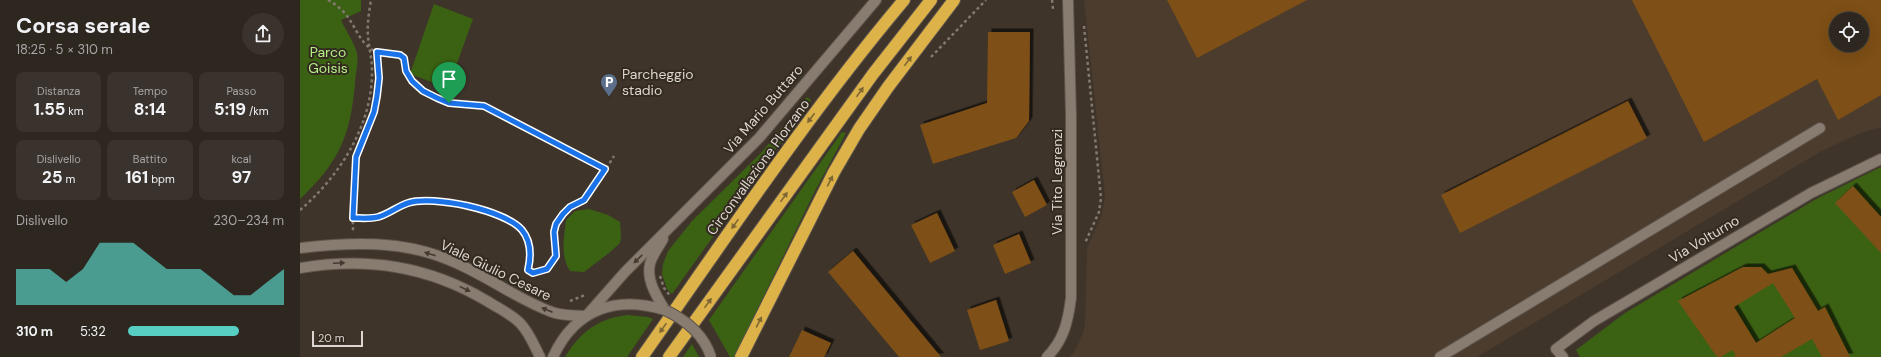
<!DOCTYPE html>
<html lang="it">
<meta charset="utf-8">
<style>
:root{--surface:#2e2720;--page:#3a332d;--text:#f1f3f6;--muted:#a7a5a5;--line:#49443e;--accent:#57cec2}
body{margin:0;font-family:"DM Sans",sans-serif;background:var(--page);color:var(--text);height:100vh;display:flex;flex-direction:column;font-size:15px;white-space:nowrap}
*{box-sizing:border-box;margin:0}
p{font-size:13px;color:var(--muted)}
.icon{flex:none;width:22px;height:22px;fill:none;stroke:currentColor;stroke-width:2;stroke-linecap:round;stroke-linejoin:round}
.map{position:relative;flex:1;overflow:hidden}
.details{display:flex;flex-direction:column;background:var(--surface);width:300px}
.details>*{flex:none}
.fabs{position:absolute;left:1529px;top:12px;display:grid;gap:8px}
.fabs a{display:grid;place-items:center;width:40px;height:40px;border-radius:50%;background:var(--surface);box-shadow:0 4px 16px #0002,0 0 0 1px var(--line);font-size:20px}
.scale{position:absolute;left:12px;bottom:10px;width:51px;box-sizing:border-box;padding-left:4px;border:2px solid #ddd6d0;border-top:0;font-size:11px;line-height:14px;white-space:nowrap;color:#ddd6d0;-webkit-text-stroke:3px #332a20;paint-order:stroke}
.pin{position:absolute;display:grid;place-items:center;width:34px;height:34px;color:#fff;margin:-41px -17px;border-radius:50% 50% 50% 0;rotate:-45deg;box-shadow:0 0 4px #0007}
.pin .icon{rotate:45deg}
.round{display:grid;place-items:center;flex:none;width:42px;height:42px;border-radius:21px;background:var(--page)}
.head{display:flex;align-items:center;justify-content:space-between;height:68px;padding:0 16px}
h1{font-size:22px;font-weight:700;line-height:30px}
.metrics{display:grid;grid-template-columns:repeat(3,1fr);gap:6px;height:68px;padding:4px 16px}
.metrics div{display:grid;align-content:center;border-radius:8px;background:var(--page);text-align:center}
.metrics b{font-size:17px;font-weight:700}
.metrics small{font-size:11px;font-weight:400}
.metrics p{font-size:11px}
.chart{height:112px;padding:8px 16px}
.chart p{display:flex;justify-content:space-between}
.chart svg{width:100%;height:72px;margin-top:4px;fill:var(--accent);opacity:.7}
ul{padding:0 16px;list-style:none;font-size:13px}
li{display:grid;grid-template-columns:64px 48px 1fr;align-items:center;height:30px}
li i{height:10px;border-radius:5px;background:var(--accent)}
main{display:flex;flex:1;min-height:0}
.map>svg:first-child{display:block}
</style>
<main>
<section class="details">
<div class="head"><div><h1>Corsa serale</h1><p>18:25 · 5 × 310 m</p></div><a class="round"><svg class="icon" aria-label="share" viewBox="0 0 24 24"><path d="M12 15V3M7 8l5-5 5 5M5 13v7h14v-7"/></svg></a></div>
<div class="metrics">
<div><p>Distanza</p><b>1.55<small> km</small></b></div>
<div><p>Tempo</p><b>8:14</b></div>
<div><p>Passo</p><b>5:19<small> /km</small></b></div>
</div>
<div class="metrics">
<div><p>Dislivello</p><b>25<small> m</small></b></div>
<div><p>Battito</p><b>161<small> bpm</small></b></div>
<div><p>kcal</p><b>97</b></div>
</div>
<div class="chart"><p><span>Dislivello</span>230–234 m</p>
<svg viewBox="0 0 160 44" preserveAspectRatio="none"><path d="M0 44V22L10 22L20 22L30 30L40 22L50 6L60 6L70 6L80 14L90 22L100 22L110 22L120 30L130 38L140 38L150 30L160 22V44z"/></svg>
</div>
<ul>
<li><b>310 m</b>5:32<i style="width:71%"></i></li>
</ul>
</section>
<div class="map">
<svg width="1581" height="357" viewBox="0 0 1581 357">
<defs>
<filter id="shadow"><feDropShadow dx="3.5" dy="-3.5" stdDeviation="0" flood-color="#0009"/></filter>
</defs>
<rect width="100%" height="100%" fill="#3e342a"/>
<!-- built -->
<path fill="#4b3c2d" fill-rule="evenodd" d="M784,0h797v127l-23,7 -38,18 -343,205h-408l5,-5 8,-16 3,-11 2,-76 15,-35 3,-18zM1536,19h26v26h-26z"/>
<!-- green -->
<g fill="#3b6213">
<path d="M0,0h61v11l-20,9c5,11 13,22 16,33 2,9 -2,22 -2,31 -5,53 -16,78 -55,115z"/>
<path d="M134,4l39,15 -25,69 -38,-14z"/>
<path d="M507,97l4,3 -139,194 -5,-5 -5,-15 1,-10 5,-13 24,-30 69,-68z"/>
<path d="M542,132l4,1 -31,58 -81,166h-4l-21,-37z"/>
<path d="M1581,167v190h-301l-4,-7 49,-37 102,-61 91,-54z"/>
<path d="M289,209l19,6 12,7 1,14 -1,7 -11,10 -25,19 -14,-1c-10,-15 -6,-34 -4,-51l9,-9z"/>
<path d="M328,315l20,2 5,2 -26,38h-62c15,-25 34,-39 63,-42z"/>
<path d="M392,344l7,13h-16z"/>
</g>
<!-- building -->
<g fill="#7e4f15" fill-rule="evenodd" filter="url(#shadow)">
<path d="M867,0h140l-110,58z"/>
<path d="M1332,0h249v95l-43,25 -21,-41 -113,63zM1536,19h26v26h-26z"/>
<path d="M688,32h42l-1,89 -13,17 -83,26 -13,-39 67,-22z"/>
<path d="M1328,101l19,37 -187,95 -19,-38z"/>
<path d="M734,180l13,25 -22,12 -13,-25z"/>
<path d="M1553,186l28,31v36l-46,-50z"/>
<path d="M637,213l18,38 -25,12 -19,-38z"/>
<path d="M719,234l12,29 -26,11 -12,-29z"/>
<path d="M553,251l88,106h-42l-71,-85z"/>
<path d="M1443,267h18l7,7 24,-6 26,43 7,-4 25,50h-28l-10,-18 -31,18h-48l3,-2 -4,-5 -11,7h-4l-39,-56zM1473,283l22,35 -39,25 -22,-36z"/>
<path d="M696,300l13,41 -29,9 -13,-40z"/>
<path d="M502,330l29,13 -7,14h-35z"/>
</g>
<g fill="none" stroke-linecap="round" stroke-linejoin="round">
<!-- minor casing -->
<g stroke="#5c534b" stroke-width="12">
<g id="minor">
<path d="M363,239c-4,8 -11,16 -13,25 -4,16 7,33 15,46"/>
<path d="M0,248c50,-6 102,-8 149,12 36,14 67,39 103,52 10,4 22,3 33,4"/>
<path d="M0,268c68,-11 128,-2 187,33 11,7 24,13 33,22 9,9 14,22 20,34"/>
<path d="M288,314l37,-42 134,-134 117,-138"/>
<path d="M253,357c22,-48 63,-62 112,-47"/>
<path d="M747,357c17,-17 21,-36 24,-59v-183l-3,-115"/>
<path d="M1140,357l380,-229"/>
<path d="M1263,357l-7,-8 38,-28 217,-128 70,-34"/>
</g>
</g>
<!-- highway casing -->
<g stroke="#5c534b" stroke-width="14">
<g id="highway">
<path d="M342,357c85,-121 167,-244 262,-357"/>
<path d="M369,357l204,-283 58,-74"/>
<path d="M441,357l93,-185 25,-43 29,-42 66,-87"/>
</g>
</g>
<!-- path -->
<g stroke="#827971" stroke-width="2.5" stroke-dasharray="3 3" stroke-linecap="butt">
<path d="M28,0c7,4 14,9 19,16 10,13 14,30 30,36 4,26 1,51 -9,75 -4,9 -9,18 -12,28 -5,21 -3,55 -3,77"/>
<path d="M752,0l1,9"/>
<path d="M784,26l17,172 -2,14 -14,31"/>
<path d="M77,52l23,3 4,3 2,13 6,10 11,10 14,7 12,5 34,3 122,63"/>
<path d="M631,57l55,-57"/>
<path d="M0,210c40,-34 73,-86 72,-140 0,-11 -3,-22 -4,-33 -1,-13 1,-25 3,-37"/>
<path d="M53,218c8,0 17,1 25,-1 11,-3 20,-11 30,-14 24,-8 97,7 114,27 9,11 9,27 6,41 8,4 18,1 24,-7 9,-13 -3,-28 5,-41 3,-6 8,-13 14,-16 5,-3 9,-3 13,-7 12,-12 21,-30 30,-44"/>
<path d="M270,301l15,-6"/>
</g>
<!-- minor -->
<use href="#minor" stroke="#887c71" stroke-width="10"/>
<!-- highway -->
<use href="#highway" stroke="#dcb249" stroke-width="12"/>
<!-- minor-bridge casing -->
<g stroke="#5c534b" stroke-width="12" stroke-linecap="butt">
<path id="minor-bridge" d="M365,310c21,10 39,25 46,47"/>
</g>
<!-- path-bridge -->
<path stroke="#827971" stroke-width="2.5" stroke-dasharray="3 3" stroke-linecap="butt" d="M360,276l4,12 7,9"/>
<!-- minor-bridge -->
<use href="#minor-bridge" stroke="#887c71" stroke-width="10"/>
</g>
<!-- one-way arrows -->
<defs><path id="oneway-solid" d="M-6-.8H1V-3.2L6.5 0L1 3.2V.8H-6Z"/></defs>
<g fill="#7f6732">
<use href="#oneway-solid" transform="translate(608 61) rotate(-53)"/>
<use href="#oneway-solid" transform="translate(560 92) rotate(-54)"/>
<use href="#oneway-solid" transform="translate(511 118) rotate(127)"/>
<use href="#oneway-solid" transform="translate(530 181) rotate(-63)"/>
<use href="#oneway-solid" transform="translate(484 197) rotate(-54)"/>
<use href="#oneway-solid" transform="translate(435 224) rotate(125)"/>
<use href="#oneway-solid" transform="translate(408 303) rotate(-54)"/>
<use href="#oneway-solid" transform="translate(459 322) rotate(-63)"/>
<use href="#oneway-solid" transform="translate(363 328) rotate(125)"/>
</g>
<g fill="#443a30">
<use href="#oneway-solid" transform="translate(130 254) rotate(-163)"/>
<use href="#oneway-solid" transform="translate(338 259) rotate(136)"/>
<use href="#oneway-solid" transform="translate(39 263) rotate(-2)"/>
<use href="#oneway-solid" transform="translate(165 289) rotate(26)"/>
<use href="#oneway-solid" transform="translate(247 310) rotate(-157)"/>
</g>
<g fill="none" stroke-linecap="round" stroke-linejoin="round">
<!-- route casing -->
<g stroke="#fff" stroke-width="8">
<path id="route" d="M77,52l23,3 4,3 2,13 6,10 11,10 14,7 12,5 35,3 121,63 -21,31 -14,7 -7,7 -7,10 -2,8 2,24 -9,13 -14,4 -5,-3c3,-13 3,-29 -6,-40 -17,-20 -89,-35 -114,-27 -10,3 -19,11 -30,14 -8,2 -17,1 -25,1l3,-61 18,-45 3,-16 2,-18z"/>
</g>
<!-- route -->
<use href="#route" stroke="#1a73e8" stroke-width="5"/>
</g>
<!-- icons -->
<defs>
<g id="parking-pin" transform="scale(0.9)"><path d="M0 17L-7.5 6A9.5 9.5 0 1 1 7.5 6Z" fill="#5c6f8a" stroke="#332a20"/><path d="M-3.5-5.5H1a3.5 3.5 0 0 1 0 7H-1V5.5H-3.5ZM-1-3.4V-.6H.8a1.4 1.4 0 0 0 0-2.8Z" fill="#fff"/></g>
</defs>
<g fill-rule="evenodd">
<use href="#parking-pin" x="309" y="82"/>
</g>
<g text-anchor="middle" stroke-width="4" stroke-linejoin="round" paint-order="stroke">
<!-- park labels -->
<g font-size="14" fill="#b5f087" stroke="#332a20">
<text x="28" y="57">Parco<tspan x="28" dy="16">Goisis</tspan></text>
</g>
<!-- poi labels -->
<g font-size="14" fill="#ddd6d0" stroke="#332a20" text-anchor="start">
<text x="322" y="79">Parcheggio<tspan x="322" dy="16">stadio</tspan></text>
</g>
<!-- street labels -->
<g font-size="14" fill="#ddd6d0" stroke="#332a20">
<text transform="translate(463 109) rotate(-49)" y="5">Via Mario Buttaro</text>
<text transform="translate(458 167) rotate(-54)" y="5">Circonvallazione Plorzano</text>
<text transform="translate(757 182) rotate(-90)" y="5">Via Tito Legrenzi</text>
<text transform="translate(1404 239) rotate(-31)" y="5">Via Volturno</text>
<text transform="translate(196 270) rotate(26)" y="5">Viale Giulio Cesare</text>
</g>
</g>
</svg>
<div class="fabs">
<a><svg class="icon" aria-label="locate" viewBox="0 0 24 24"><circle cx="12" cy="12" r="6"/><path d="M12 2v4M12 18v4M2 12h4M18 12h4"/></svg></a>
</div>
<div class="scale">20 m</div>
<div class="pin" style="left:149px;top:103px;background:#1e9e55"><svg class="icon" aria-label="arrive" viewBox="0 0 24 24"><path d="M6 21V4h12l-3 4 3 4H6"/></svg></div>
</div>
</main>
